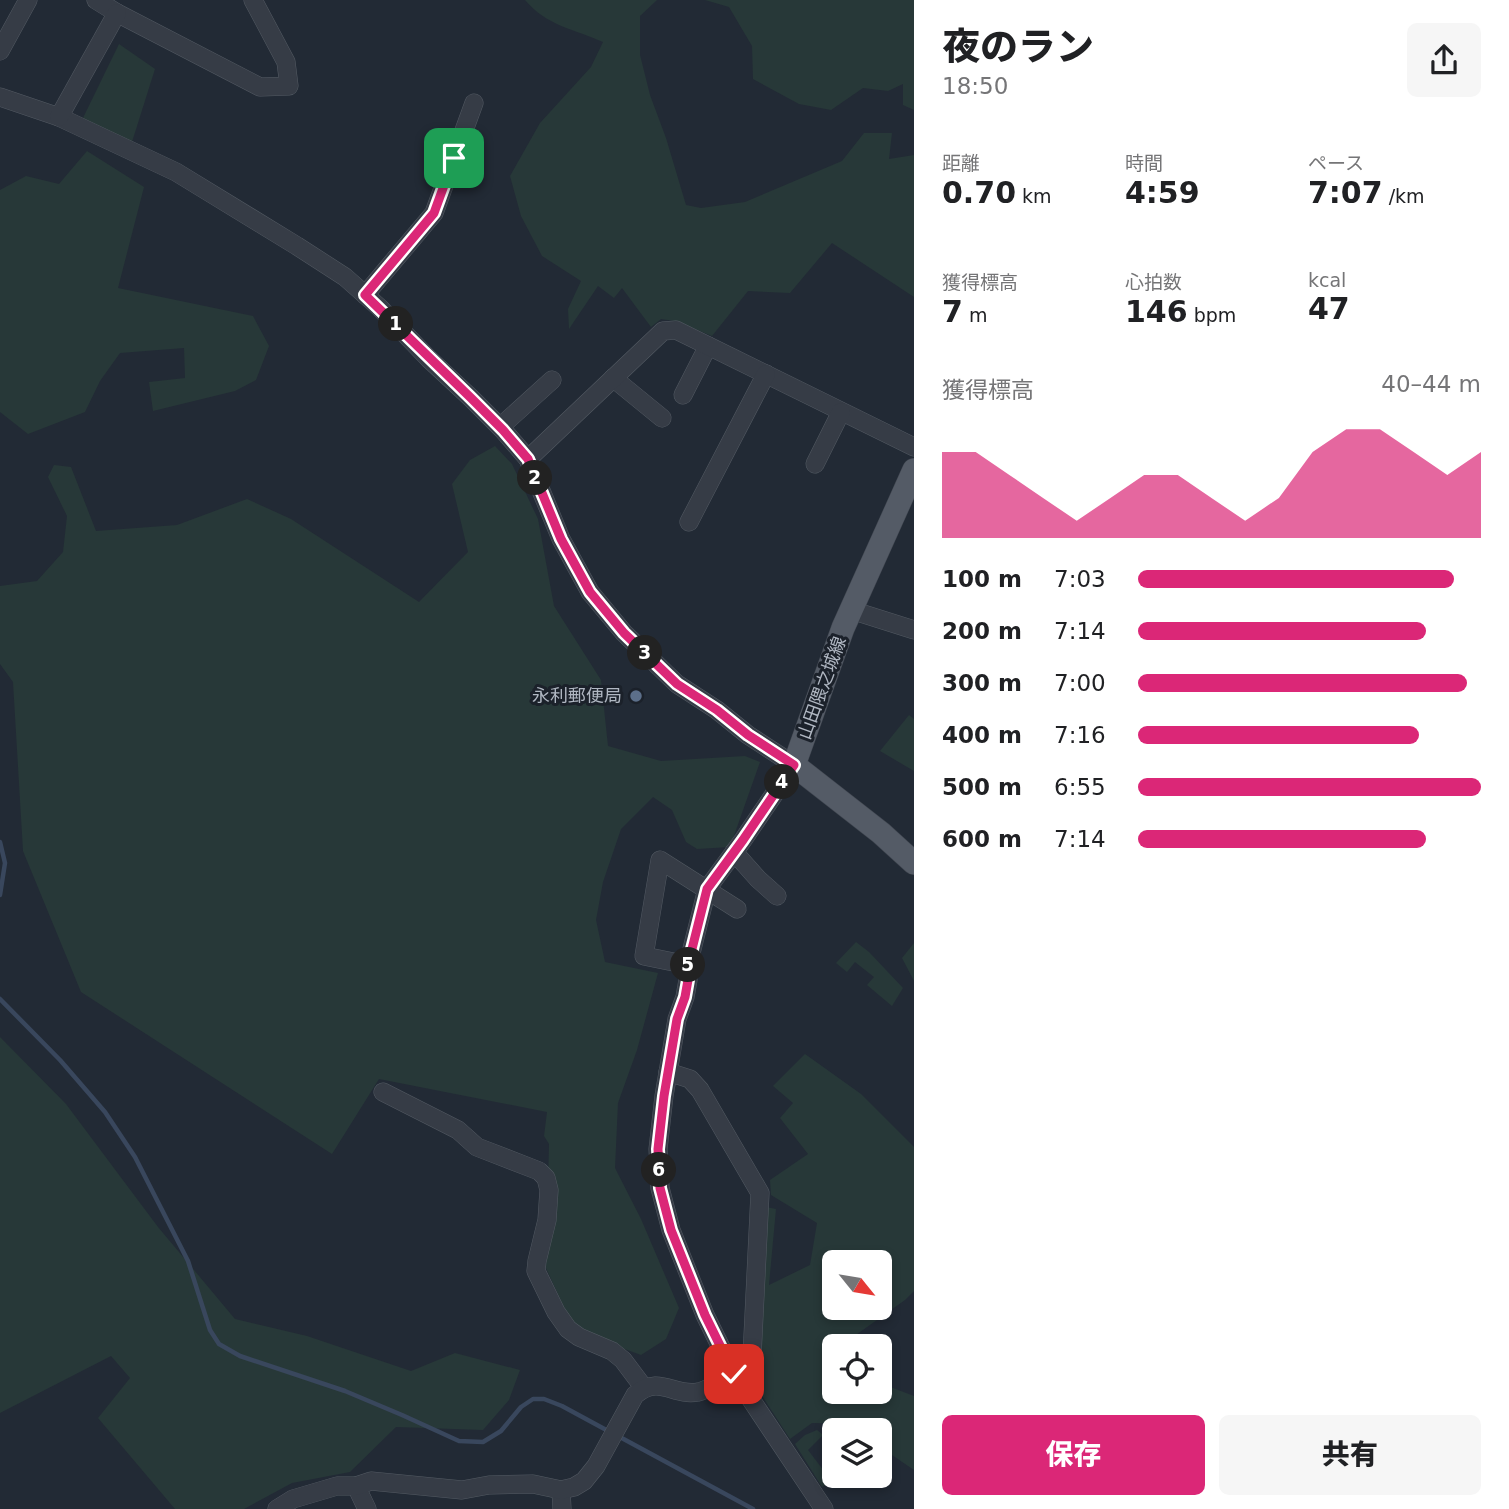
<!DOCTYPE html>
<html lang="ja">
<meta charset="utf-8">
<style>
:root{--surface:#fff;--page:#f6f6f6;--text:#202124;--muted:#757577;--accent:#db2777}
body{margin:0;font-family:"DejaVu Sans","Noto Sans JP",sans-serif;background:var(--page);color:var(--text);height:100vh;display:flex;flex-direction:column;font-size:26px;white-space:nowrap}
*{box-sizing:border-box;margin:0}
p{font-size:23px;color:var(--muted)}
.icon{flex:none;width:38px;height:38px;fill:none;stroke:currentColor;stroke-width:2;stroke-linecap:round;stroke-linejoin:round}
.map{position:relative;flex:1;overflow:hidden}
.sheet{display:flex;flex-direction:column;background:var(--surface);width:595px}
.sheet>*{flex:none}
.needle{width:46px;rotate:120deg}
.tools{position:absolute;left:822px;top:1250px;display:grid;gap:14px}
.tools a{display:grid;place-items:center;width:70px;height:70px;border-radius:10px;background:var(--surface);box-shadow:0 4px 10px #0003;font-size:35px}
.pin{position:absolute;display:grid;place-items:center;width:60px;height:60px;color:#fff;margin:-30px;border-radius:14px;box-shadow:0 4px 10px #0006}
.km{position:absolute;width:35px;height:35px;margin:-18px;border-radius:50%;background:#222;color:#fff;font-size:19px;line-height:35px;text-align:center}
.round{display:grid;place-items:center;flex:none;width:74px;height:74px;border-radius:10px;background:var(--page)}
.overview{display:flex;align-items:center;justify-content:space-between;height:119px;padding:0 28px}
h1{font-size:38px;font-weight:800;line-height:52px}
.figures{display:grid;grid-template-columns:repeat(3,1fr);gap:10px;height:119px;padding:7px 28px}
.figures div{display:grid;align-content:center}
.figures b{font-size:30px;font-weight:800}
.figures small{font-size:19px;font-weight:400}
.figures p{font-size:19px}
.chart{height:196px;padding:14px 28px}
.chart p{display:flex;justify-content:space-between}
.chart svg{width:100%;height:126px;margin-top:7px;fill:var(--accent);opacity:.7}
.cta{display:flex;gap:14px;margin-top:auto;padding:14px 28px}
.cta a{flex:1;height:80px;border-radius:10px;background:var(--accent);color:#fff;font-size:28px;font-weight:800;line-height:80px;text-align:center}
.cta a+a{background:var(--page);color:var(--text)}
ul{padding:0 28px;list-style:none;font-size:23px}
li{display:grid;grid-template-columns:112px 84px 1fr;align-items:center;height:52px}
li i{height:18px;border-radius:9px;background:var(--accent)}
main{display:flex;flex:1;min-height:0}
.map>svg:first-child{display:block}
</style>
<main>
<div class="map">
<svg width="914" height="1509" viewBox="0 0 914 1509">
<rect width="100%" height="100%" fill="#222a35"/>
<!-- green -->
<g fill="#273838" fill-rule="evenodd">
<path d="M525,0h132l-17,16v39l10,40 16,43 20,67 15,3 44,-6 97,-41 22,-28h28l-3,26 25,-4v142l-82,-54 -42,50 -42,-2 -36,45 -37,-15 -14,-2 -10,8 -29,-39 -8,10 -16,-12 -29,43 -1,-20 13,-28 -39,-25 -21,-40 -11,-40 30,-53 51,-56 12,-25c-29,-13 -56,-16 -78,-42z"/>
<path d="M705,0h209v110l-11,-5v-21l-15,7 -25,-3 -32,22 -32,-6 -46,-25 -1,-33 -23,-39z"/>
<path d="M119,44l36,25 -23,73 -50,-22z"/>
<path d="M87,151l57,36 -26,101 135,28 16,30 -13,34 -21,11 -82,20 -4,-29 36,-4 -1,-30 -64,5 -20,28 -15,31 -57,22 -28,-22v-222l26,-14 33,8z"/>
<path d="M495,446l17,18 26,55 16,87 47,74 7,66 53,15 84,-5 15,6 -30,85 -33,2 -11,-7 -14,-32 -19,-13 -32,32 -18,53 -7,38 9,42 53,11 -21,77 -19,53 -3,65 26,51 38,89 -13,31 -25,16 -38,-14 -32,-18 -25,-55 3,-124 -5,-8 3,-24 -168,-33 -47,75 -251,-162 -58,-141 -10,-169 -13,-18v-78l37,-5 26,-29 4,-36 -19,-39 6,-12 17,2 25,64 81,-6 70,-26 44,20 128,83 49,-50 -16,-68 18,-24z"/>
<path d="M909,715l5,4v52l-34,-20z"/>
<path d="M856,942l13,10 34,36 -11,18 -25,-21 7,-8 -19,-15 -8,10 -11,-9z"/>
<path d="M914,943v38l-12,-23z"/>
<path d="M0,1037l66,67 92,123 77,92 72,17 104,35 44,-18 65,17 -11,30 -26,30 -87,-3 -46,45 -58,11 -48,26h-69l-77,-91 32,-40 -19,-22 -111,57z"/>
<path d="M805,1054l56,40 53,53v144l-9,9 -59,42 -2,4h-9v45h45v-8l34,13v74l-28,-19 -6,3v-24h-23l-4,-6 -41,-1 -22,16 -42,-65 18,-167 10,2 -7,76 41,-20 7,-42 -46,-28 -1,-15 38,-26 -28,-36 13,-15 -20,-17zM835,1262h45v45h-45z"/>
<path d="M817,1430l6,5 -15,15 19,25 8,-6v6h8l-21,12 -27,-43 10,-9z"/>
</g>
<g fill="none" stroke-linecap="round" stroke-linejoin="round">
<!-- stream -->
<g stroke="#39475d" stroke-width="4.5">
<path d="M0,842l5,21 -5,32"/>
<path d="M0,999l60,61 45,52 30,45 53,104 22,69 9,14 21,12 105,35 57,24 57,26 24,1 18,-11 20,-24 12,-8h11l18,7 48,26"/>
<path d="M618,1436l135,73"/>
</g>
<!-- minor casing -->
<g stroke="#535a63" stroke-width="19">
<g id="minor">
<path d="M96,0l21,13 143,74 29,-1 -3,-24 -33,-62"/>
<path d="M0,51l28,-51"/>
<path d="M0,97l59,20 117,55 121,74 48,31 35,31 49,51 42,39 32,32 25,29 33,80 29,53 34,41 53,51 40,26 31,25 46,30 -51,75 -36,49 -19,76v15l-3,17 -8,22 -13,77 -6,53 2,39 11,42 34,85 29,59 90,135"/>
<path d="M59,117l58,-104"/>
<path d="M365,295l69,-82 40,-110"/>
<path d="M613,378l49,40"/>
<path d="M683,395l25,-49"/>
<path d="M500,427l52,-47"/>
<path d="M528,459l135,-128 13,-1 238,117"/>
<path d="M815,464l26,-52"/>
<path d="M689,522l77,-148"/>
<path d="M851,610l63,20"/>
<path d="M734,852l24,27 19,17"/>
<path d="M688,965l-44,-9 16,-96 77,49"/>
<path d="M383,1092l75,38 19,17 62,24 7,7 3,12 -2,30 -10,41 -1,10 20,41 12,17 11,8 33,14 11,9 21,28"/>
<path d="M356,1486l11,23"/>
<path d="M561,1490l1,19"/>
<path d="M277,1509l16,-10 44,-13h19l15,-5 91,9 27,-5 44,-1 28,6 13,-3 10,-6 12,-15 39,-71c25,-21 38,2 63,-3 8,-1 42,-21 48,-27 2,-1 5,-7 6,-9l8,-163 -60,-103 -10,-11 -22,-7"/>
</g>
</g>
<!-- major casing -->
<g stroke="#3f454f" stroke-width="24">
<path id="major" d="M914,470l-71,158 -49,137 87,68 33,30"/>
</g>
<!-- minor -->
<use href="#minor" stroke="#363c46" stroke-width="18"/>
<!-- major -->
<use href="#major" stroke="#545b66" stroke-width="23"/>
</g>
<g fill="none" stroke-linecap="round" stroke-linejoin="round">
<!-- route casing -->
<g stroke="#fff" stroke-width="14">
<path id="route" d="M454,158l-20,55 -69,82 106,103 32,32 25,29 33,80 29,53 34,41 53,51 40,26 31,25 46,30 -51,75 -36,49 -19,76v15l-3,17 -8,22 -13,77 -6,53 2,39 11,42 34,85 29,59"/>
</g>
<!-- route -->
<use href="#route" stroke="#db2777" stroke-width="9"/>
</g>
<!-- markers -->
<circle fill="#5c6f8a" stroke="#1b212a" stroke-width="2.5" cx="636" cy="696" r="7"/>
<g text-anchor="middle" stroke-width="6" stroke-linejoin="round" paint-order="stroke">
<!-- street labels -->
<g font-size="18" fill="#b0b7c2" stroke="#1b212a">
<text transform="translate(822 688) rotate(-70)" y="6">山田隈之城線</text>
</g>
<!-- poi labels -->
<g font-size="18" fill="#b0b7c2" stroke="#1b212a" text-anchor="end">
<text x="622" y="702">永利郵便局</text>
</g>
</g>
</svg>
<div class="tools">
<a><svg class="needle" viewBox="-14 -14 28 28"><path d="M0-13l5 13h-10z" fill="#e53935"/><path d="M0 13l5-13h-10z" fill="#757577"/></svg></a>
<a><svg class="icon" aria-label="locate" viewBox="0 0 24 24"><circle cx="12" cy="12" r="6"/><path d="M12 2v4M12 18v4M2 12h4M18 12h4"/></svg></a>
<a><svg class="icon" aria-label="layers" viewBox="0 0 24 24"><path d="M12 4l9 5-9 5-9-5zM3 14l9 5 9-5"/></svg></a>
</div>
<div class="pin" style="left:454px;top:158px;background:#1e9e55"><svg class="icon" aria-label="arrive" viewBox="0 0 24 24"><path d="M6 21V4h12l-3 4 3 4H6"/></svg></div>
<div class="pin" style="left:734px;top:1374px;background:#d93025"><svg class="icon" aria-label="check" viewBox="0 0 24 24"><path d="M5 12l5 5 9-10"/></svg></div>
<b class="km" style="left:396px;top:324px">1</b>
<b class="km" style="left:535px;top:478px">2</b>
<b class="km" style="left:645px;top:653px">3</b>
<b class="km" style="left:782px;top:782px">4</b>
<b class="km" style="left:688px;top:965px">5</b>
<b class="km" style="left:659px;top:1170px">6</b>
</div>
<section class="sheet">
<div class="overview"><div><h1>夜のラン</h1><p>18:50</p></div><a class="round"><svg class="icon" aria-label="share" viewBox="0 0 24 24"><path d="M12 15V3M7 8l5-5 5 5M5 13v7h14v-7"/></svg></a></div>
<div class="figures">
<div><p>距離</p><b>0.70<small> km</small></b></div>
<div><p>時間</p><b>4:59</b></div>
<div><p>ペース</p><b>7:07<small> /km</small></b></div>
</div>
<div class="figures">
<div><p>獲得標高</p><b>7<small> m</small></b></div>
<div><p>心拍数</p><b>146<small> bpm</small></b></div>
<div><p>kcal</p><b>47</b></div>
</div>
<div class="chart"><p><span>獲得標高</span>40–44 m</p>
<svg viewBox="0 0 160 44" preserveAspectRatio="none"><path d="M0 44V14L10 14L20 22L30 30L40 38L50 30L60 22L70 22L80 30L90 38L100 30L110 14L120 6L130 6L140 14L150 22L160 14V44z"/></svg>
</div>
<ul>
<li><b>100 m</b>7:03<i style="width:92%"></i></li>
<li><b>200 m</b>7:14<i style="width:84%"></i></li>
<li><b>300 m</b>7:00<i style="width:96%"></i></li>
<li><b>400 m</b>7:16<i style="width:82%"></i></li>
<li><b>500 m</b>6:55<i style="width:100%"></i></li>
<li><b>600 m</b>7:14<i style="width:84%"></i></li>
</ul>
<div class="cta"><a>保存</a><a>共有</a></div>
</section>
</main>
